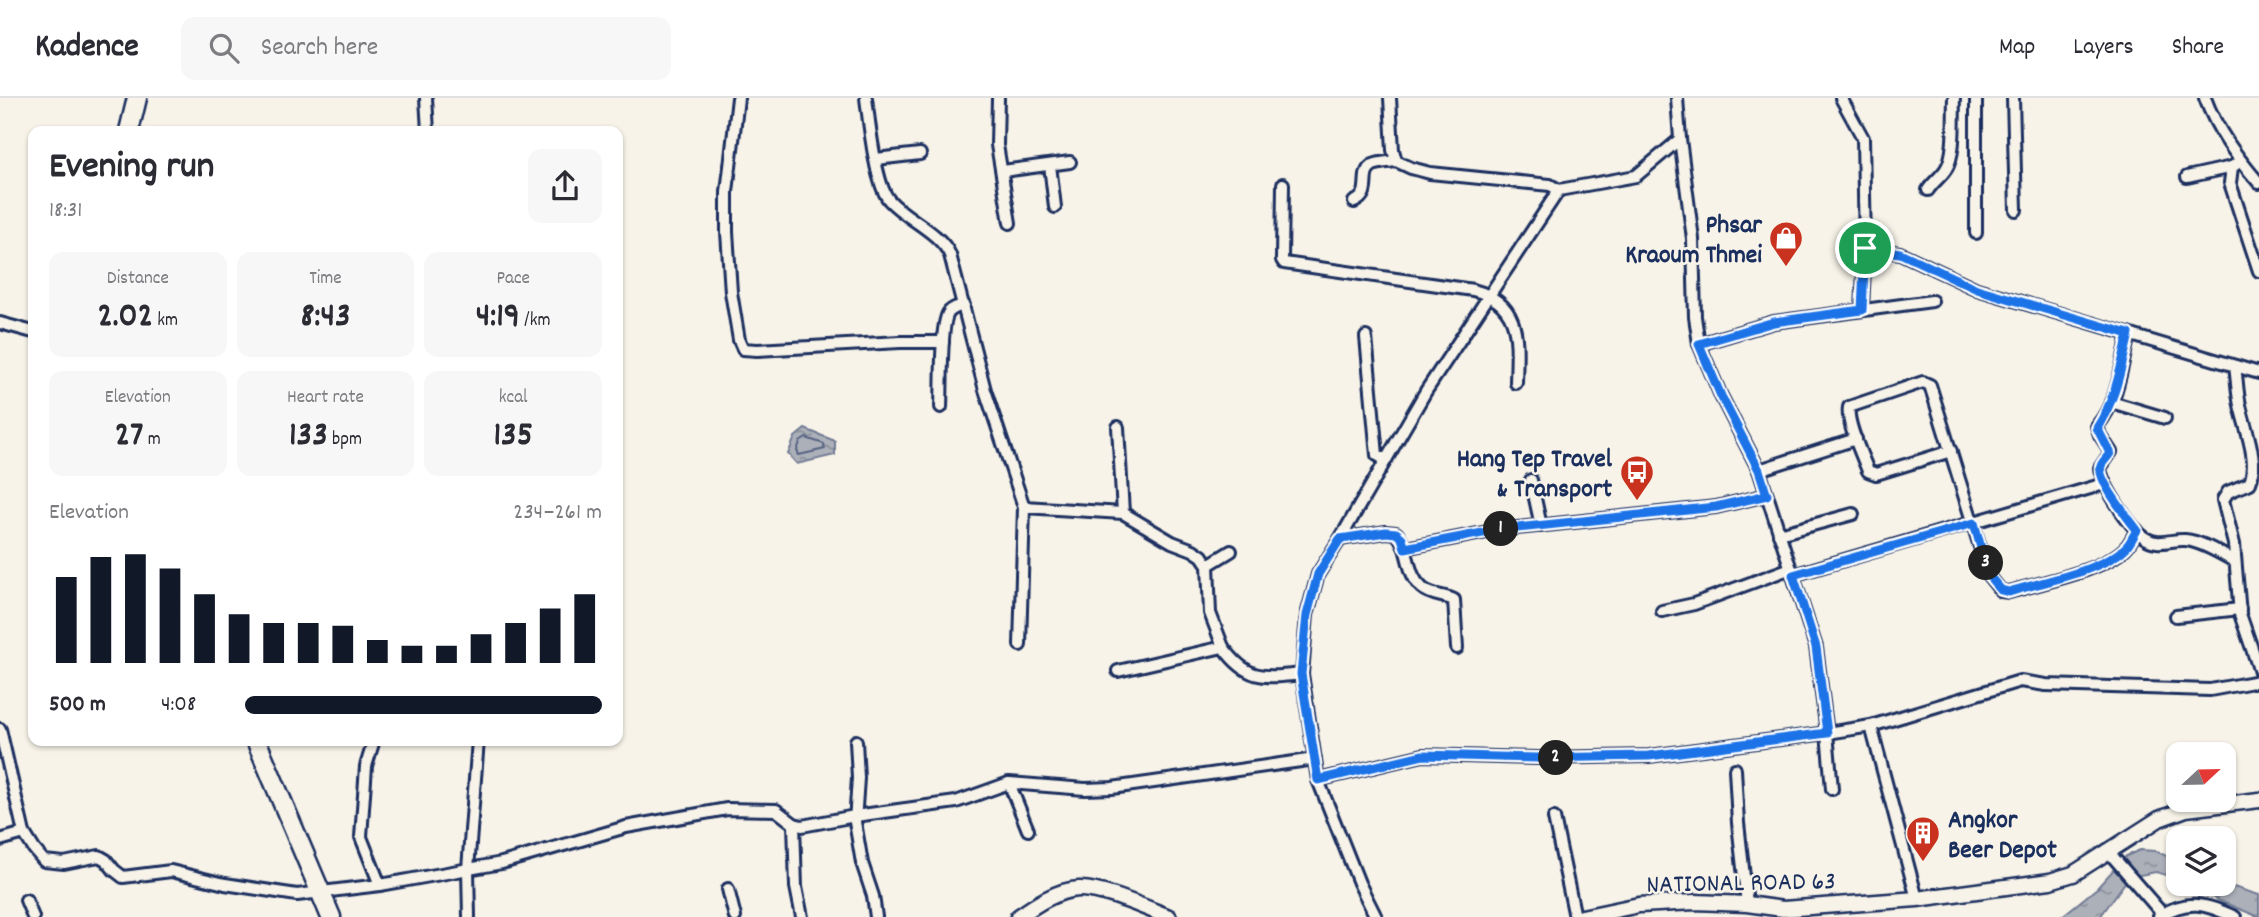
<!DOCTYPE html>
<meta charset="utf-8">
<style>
:root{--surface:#fff;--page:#f7f7f7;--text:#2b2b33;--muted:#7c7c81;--line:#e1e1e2;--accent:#111827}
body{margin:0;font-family:Dekko,sans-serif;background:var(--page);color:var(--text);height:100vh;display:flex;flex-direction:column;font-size:26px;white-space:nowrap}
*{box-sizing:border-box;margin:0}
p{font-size:23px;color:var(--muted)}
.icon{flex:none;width:38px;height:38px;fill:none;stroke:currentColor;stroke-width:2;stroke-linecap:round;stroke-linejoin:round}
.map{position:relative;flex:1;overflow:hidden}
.panel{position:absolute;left:28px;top:28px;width:595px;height:620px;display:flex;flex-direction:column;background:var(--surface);border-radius:14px;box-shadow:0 2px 5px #0004}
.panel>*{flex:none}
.needle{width:46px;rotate:68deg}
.buttons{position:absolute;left:2166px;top:644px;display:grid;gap:14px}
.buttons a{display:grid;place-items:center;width:70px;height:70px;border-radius:14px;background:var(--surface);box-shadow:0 2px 5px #0004;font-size:35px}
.pin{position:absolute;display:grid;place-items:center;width:60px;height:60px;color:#fff;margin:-30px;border:4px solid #fff;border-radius:50%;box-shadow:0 2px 7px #0007}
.km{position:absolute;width:35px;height:35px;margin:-18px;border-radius:50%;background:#222;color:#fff;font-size:19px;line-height:35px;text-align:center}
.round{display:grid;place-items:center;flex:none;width:74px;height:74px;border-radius:14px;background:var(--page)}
.head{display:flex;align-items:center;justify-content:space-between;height:119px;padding:0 21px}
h1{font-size:38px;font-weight:700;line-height:52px}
.stats{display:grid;grid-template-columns:repeat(3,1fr);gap:10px;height:119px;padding:7px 21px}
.stats div{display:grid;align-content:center;border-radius:14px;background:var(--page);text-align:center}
.stats b{font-size:35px;font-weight:700}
.stats small{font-size:19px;font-weight:400}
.stats p{font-size:19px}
.chart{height:196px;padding:14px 21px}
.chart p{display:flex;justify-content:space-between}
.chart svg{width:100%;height:126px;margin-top:7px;stroke:var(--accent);stroke-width:6}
ul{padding:0 21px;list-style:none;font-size:23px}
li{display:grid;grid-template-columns:112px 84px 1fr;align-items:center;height:52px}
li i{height:18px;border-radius:9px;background:var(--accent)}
header{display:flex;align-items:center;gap:42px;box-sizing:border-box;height:98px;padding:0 35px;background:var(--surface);border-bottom:2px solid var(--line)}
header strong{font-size:33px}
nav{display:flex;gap:38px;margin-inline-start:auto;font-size:24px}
.search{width:490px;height:63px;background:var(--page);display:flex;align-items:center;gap:18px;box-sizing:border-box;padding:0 24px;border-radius:14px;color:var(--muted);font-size:26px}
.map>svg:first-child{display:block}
</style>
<header>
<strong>Kadence</strong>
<div class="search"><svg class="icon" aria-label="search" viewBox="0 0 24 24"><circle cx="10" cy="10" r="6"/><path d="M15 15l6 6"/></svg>Search here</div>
<nav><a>Map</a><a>Layers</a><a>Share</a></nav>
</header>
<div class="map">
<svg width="2259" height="819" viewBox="0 0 2259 819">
<defs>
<pattern id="water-ripples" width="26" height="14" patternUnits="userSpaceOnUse" patternTransform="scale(1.75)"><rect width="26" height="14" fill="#acb0b9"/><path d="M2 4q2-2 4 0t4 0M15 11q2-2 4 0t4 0" fill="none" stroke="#8b909a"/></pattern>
</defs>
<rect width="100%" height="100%" fill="#f7f3e8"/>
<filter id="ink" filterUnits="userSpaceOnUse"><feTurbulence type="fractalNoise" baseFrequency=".0143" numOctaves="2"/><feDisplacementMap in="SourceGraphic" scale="14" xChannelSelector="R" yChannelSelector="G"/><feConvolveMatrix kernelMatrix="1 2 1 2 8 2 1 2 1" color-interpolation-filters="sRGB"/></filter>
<g filter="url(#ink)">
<!-- water -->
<g fill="url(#water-ripples)" stroke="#727c95" stroke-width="2">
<path d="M805,331l30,12v14l-38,9 -9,-10 7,-17z"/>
<path d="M2140,752l16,1 23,11v17l-23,-7 -27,5 -29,40h-39l36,-29 29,-32z"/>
<path d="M2190,786h34l35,11v22l-39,-16z"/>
</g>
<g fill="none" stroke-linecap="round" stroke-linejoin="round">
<!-- shore -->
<path stroke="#556382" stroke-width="2" d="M806,340l18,6 1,5 -26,6 -2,-4 3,-9z"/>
<!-- minor casing -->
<g stroke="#1b2f5e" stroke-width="16">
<g id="minor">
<path d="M426,0l2,33"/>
<path d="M738,0l-11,94v40l4,60 8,48 4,9 14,1 143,-8h43"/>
<path d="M866,0c3,22 9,86 23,102 17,19 51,32 61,55l35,135 39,117 99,6 49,29 21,8 9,6 6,9"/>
<path d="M998,0l-1,47 13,78"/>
<path d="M1390,0l3,52 3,11 15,7 19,5 120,12 9,5"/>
<path d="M1677,0l3,41 13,100 2,78 4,27 22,52 38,74 57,177 11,86 5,56"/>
<path d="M1841,0l22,40 2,110 -3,62"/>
<path d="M1976,0v135"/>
<path d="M2013,0l3,112"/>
<path d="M2205,0c12,33 32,59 54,85"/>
<path d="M876,61l44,-5"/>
<path d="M2241,63l-9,6 -2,16 29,88"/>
<path d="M1050,67l5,42"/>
<path d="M1003,73l67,-9"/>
<path d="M2187,79l45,-10"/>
<path d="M1283,86l-1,76 2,3 189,27c50,13 44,51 43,93"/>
<path d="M1928,92c5,-8 13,-13 18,-21 10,-15 7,-52 8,-71"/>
<path d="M1354,104c20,-8 4,-29 19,-37 7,-3 16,-3 23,-4"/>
<path d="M1865,150l35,5 77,36 282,84"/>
<path d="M0,225l33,9"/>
<path d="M2129,236c-7,30 -11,68 -32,92l3,9 11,17 -11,16c2,17 32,63 47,71 12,7 25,0 38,1 15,1 35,13 49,21"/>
<path d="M1366,239l11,118 9,5"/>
<path d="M1699,246l75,-22 158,-21"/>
<path d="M2235,268c2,13 2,26 5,39 5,24 19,54 10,78l-22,9 -5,8 11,44 6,70 19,55"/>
<path d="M2111,304l54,16"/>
<path d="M941,309c1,-17 -1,-85 8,-95 4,-4 10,-6 15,-7"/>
<path d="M1118,329l5,86"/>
<path d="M1951,353l-75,23 -8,-3c-6,-16 -22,-49 -19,-64l74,-25 7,3 59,191 12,15 8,1c32,-10 98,-21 119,-47 3,-4 6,-10 9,-15"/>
<path d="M1759,372l97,-31"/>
<path d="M1531,382l10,46"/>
<path d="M1779,436l74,-20"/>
<path d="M1340,441l46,-7 10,1c15,15 9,40 26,55 9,8 22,7 32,12l3,48"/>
<path d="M1405,450l93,-18 218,-23 51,-12"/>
<path d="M1793,477l311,-91"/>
<path d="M1662,513l32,-7 97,-36"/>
<path d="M2176,518l64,-7"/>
<path d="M1020,547l4,-138"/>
<path d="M1223,549l-13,-34 -2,-48 23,-14"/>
<path d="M1118,573l105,-24c25,34 40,31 79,27"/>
<path d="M1871,628l46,173"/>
<path d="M0,631l24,104 10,16 10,12 20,2 35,-7 7,4 8,10 9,7 48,-6 54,13 72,11 83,-10 122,-22 124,-36 101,-18 49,1 18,14 8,2 53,-10 101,-14 53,-19 76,6 27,-1 203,-29"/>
<path d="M374,642l-8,26 -5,71 19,48"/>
<path d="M856,643l2,37 -3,44 7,41 11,33 3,21"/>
<path d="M1735,671l3,54 9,81"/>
<path d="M1318,682l105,-25 115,3 111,-2 178,-23 44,-7 149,-45 26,4 164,5 49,-9"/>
<path d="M1009,685l19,47"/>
<path d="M1554,720l21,99"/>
<path d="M794,726l2,63 6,30"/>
<path d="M0,742l24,-7"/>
<path d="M2107,752l58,67"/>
<path d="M728,791l7,28"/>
<path d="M26,802l7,17"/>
<path d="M2159,818c30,-18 46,-12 76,1"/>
<path d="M469,819l-1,-48 10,-129"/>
<path d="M1376,819l-17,-34 -41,-103 -16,-106 5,-59 11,-41 22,-35 86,-148 133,-201 77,-14 44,-37"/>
</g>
</g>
<!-- tertiary casing -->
<g stroke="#1b2f5e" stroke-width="19">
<g id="tertiary">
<path d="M1018,819c17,-12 39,-27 61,-28 23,-1 67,19 90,28"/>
<path d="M1582,819l57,-12 56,-3 52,2 36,5 134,-10 133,-18 23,-7 86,-55 27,-10 73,-9"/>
</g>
</g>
<!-- trunk casing -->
<g stroke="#1b2f5e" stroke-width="23">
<g id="trunk">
<path d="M129,33l8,-33"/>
<path d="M256,642l75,177"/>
</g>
</g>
<!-- minor -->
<use href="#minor" stroke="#f7f3e8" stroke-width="10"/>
<!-- tertiary -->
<use href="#tertiary" stroke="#f7f3e8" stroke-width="14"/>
<!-- trunk -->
<use href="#trunk" stroke="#f7f3e8" stroke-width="18"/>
</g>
</g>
<g fill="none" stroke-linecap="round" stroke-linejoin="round" filter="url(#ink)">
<!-- route casing -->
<g stroke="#fff" stroke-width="14">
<path id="route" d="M1865,150l35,5 77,36 152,45c-9,36 -12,62 -32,94l13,25c-2,4 -8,9 -9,13 -5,13 28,53 36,64 -3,5 -6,11 -9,15 -21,25 -87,37 -119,47l-8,-2 -12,-14 -15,-53 -181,52 23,72 11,86 -178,23 -111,2 -115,-3 -105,25 -17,-106 6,-59 11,-41 22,-35 46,-7 10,1 6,5 3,10 93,-18 218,-23 51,-12 -8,-25 -38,-74 -22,-52 75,-22 88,-12z"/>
</g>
<!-- route -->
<use href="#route" stroke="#1a73e8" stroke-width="9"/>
</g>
<!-- icons -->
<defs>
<g id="shop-pin" transform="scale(1.75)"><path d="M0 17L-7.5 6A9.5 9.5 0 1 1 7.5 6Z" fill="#c8321e" stroke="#f7f3e8"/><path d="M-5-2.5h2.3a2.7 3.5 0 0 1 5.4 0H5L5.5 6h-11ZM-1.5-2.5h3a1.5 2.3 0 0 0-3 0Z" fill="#fff"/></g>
<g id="bus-pin" transform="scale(1.75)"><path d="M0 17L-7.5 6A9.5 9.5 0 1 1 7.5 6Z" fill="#c8321e" stroke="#f7f3e8"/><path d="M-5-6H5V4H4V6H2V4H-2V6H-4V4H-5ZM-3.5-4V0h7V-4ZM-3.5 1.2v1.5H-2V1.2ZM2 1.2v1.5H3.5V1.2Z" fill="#fff"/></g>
<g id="building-pin" transform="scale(1.75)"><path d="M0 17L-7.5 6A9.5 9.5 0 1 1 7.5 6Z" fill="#c8321e" stroke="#f7f3e8"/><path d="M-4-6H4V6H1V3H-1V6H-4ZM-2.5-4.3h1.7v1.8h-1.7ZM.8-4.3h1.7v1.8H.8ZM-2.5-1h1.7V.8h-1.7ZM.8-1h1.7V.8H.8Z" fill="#fff"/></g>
</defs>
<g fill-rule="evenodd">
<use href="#shop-pin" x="1786" y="140"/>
<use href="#bus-pin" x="1637" y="374"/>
<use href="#building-pin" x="1923" y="735"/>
</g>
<g text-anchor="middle" stroke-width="5" stroke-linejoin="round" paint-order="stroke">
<!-- poi labels -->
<g font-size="26" font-weight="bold" fill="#1b2f5e" stroke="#f7f3e8" text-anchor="end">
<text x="1762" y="134">Phsar<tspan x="1762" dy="30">Kraoum Thmei</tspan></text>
<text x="1612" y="368">Hang Tep Travel<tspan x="1612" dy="30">&amp; Transport</tspan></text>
<text x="1948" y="729" text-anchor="start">Angkor<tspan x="1948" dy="30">Beer Depot</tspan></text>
</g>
<!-- street labels -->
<g font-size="26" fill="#1b2f5e" stroke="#f7f3e8">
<text transform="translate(1741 783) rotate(-1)" y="9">NATIONAL ROAD 63</text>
</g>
</g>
</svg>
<div class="buttons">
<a><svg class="needle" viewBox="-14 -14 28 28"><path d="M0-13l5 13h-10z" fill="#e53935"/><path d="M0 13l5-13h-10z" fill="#7c7c81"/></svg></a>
<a><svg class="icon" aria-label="layers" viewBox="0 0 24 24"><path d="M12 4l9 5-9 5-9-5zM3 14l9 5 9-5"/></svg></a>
</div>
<div class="pin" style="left:1865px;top:150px;background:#1e9e55"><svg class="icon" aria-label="arrive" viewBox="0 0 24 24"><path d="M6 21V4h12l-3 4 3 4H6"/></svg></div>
<b class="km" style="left:1501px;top:431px">1</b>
<b class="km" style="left:1556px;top:660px">2</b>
<b class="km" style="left:1986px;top:465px">3</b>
<section class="panel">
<div class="head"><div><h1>Evening run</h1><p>18:31</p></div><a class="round"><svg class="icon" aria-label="share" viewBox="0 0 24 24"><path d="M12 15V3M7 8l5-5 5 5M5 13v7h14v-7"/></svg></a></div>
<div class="stats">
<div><p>Distance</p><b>2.02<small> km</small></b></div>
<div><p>Time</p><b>8:43</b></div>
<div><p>Pace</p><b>4:19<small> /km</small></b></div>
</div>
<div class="stats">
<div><p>Elevation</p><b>27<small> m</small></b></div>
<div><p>Heart rate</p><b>133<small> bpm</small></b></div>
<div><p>kcal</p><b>135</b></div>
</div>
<div class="chart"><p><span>Elevation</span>234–261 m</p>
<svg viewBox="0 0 160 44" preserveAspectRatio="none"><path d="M5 44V14M15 44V7M25 44V6M35 44V11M45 44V20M55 44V27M65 44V30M75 44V30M85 44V31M95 44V36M105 44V38M115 44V38M125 44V34M135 44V30M145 44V25M155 44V20"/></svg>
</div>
<ul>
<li><b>500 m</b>4:08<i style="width:100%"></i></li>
</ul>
</section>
</div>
